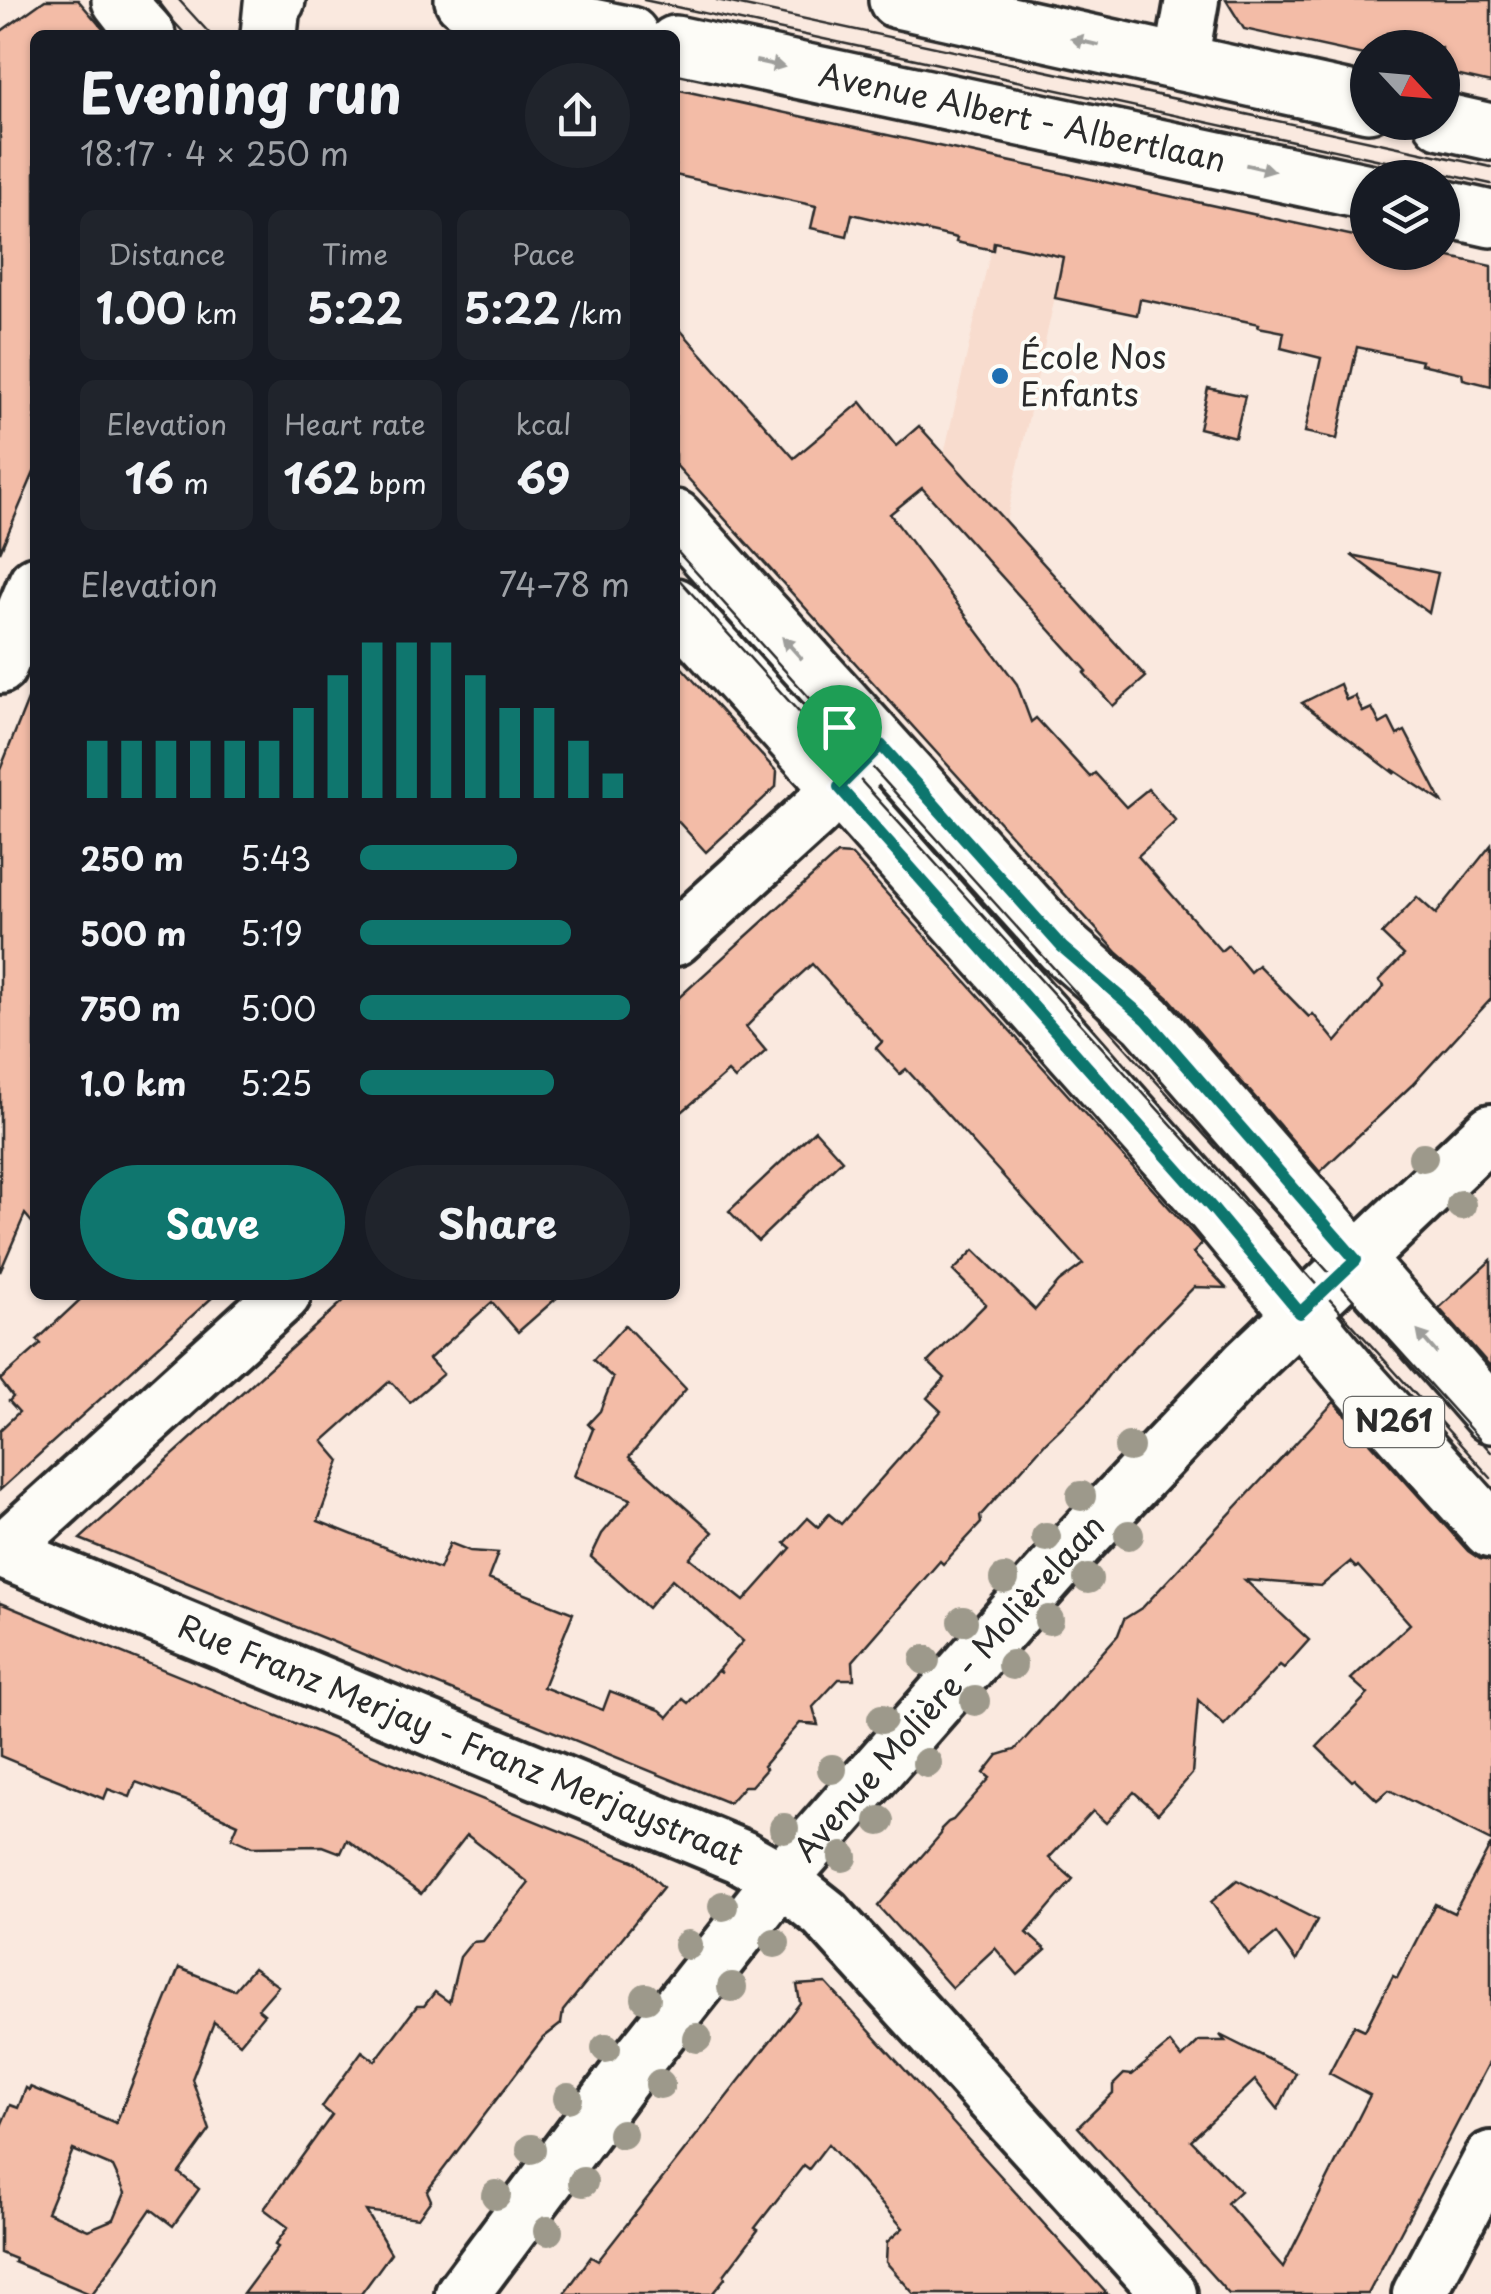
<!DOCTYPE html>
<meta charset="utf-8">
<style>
:root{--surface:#171b24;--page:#20242c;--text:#f1f3f6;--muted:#9ea1a6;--accent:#0f766e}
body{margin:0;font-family:"Playpen Sans",sans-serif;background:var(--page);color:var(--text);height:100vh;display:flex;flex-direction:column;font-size:38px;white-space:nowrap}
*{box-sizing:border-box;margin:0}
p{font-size:32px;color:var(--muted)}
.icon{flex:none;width:55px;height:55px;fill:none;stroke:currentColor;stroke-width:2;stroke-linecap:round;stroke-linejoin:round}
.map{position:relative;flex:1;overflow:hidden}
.details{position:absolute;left:30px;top:30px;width:650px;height:1270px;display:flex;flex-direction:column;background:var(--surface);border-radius:15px;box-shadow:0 2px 8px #0004}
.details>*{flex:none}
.needle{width:65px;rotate:116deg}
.fabs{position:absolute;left:1350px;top:30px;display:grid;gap:20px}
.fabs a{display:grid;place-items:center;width:110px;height:110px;border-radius:50%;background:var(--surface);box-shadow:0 2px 8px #0004;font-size:50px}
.pin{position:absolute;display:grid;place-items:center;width:85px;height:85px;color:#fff;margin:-102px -42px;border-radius:50% 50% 50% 0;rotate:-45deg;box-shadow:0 0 10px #0007}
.pin .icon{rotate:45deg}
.round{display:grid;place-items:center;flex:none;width:105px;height:105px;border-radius:52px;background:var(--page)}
.summary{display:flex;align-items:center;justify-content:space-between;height:170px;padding:0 50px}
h1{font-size:55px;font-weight:700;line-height:75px}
.stats{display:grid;grid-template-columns:repeat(3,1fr);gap:15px;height:170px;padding:10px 50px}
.stats div{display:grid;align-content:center;border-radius:15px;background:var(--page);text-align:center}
.stats b{font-size:42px;font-weight:700}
.stats small{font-size:28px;font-weight:400}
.stats p{font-size:28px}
.chart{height:280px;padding:20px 50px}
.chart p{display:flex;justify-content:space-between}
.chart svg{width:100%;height:180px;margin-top:10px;stroke:var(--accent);stroke-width:6}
.primary-button{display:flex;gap:20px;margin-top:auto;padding:20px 50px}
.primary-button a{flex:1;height:115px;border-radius:60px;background:var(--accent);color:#fff;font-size:40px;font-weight:700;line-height:115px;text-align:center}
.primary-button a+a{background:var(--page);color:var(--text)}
ul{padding:0 50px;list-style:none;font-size:32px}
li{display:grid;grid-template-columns:160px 120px 1fr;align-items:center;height:75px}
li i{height:25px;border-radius:12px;background:var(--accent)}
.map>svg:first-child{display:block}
</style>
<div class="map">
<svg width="1491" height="2294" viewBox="0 0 1491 2294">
<rect width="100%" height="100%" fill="#fae9df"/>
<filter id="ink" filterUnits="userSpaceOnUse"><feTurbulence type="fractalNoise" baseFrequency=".01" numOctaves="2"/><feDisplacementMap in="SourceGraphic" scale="20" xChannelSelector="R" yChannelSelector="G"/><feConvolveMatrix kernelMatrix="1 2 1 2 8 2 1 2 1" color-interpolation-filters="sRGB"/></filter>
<g filter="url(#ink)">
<!-- built -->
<path fill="#f8dcce" d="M1011,162l70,15 -75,345 -62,-68z"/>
<!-- building -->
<g fill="#f3bca7" stroke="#2b2b2b" stroke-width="2.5" fill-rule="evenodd">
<path d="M45,0h33l30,35h-73v435l-35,82v-520z"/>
<path d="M1226,0h265v83l-49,-11v-24h-74v8l-124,-27z"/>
<path d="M675,89l693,150v13h59l64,14v120l-28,-7 -1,-6 -41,-9 1,-3 -65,-14 -20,92 -32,-7 16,-74 -40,-10 3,-16 -26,-5 1,-3 -119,-25 -3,16 -82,-17 8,-41 -69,-15 -1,8 -37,-8 1,-4 -105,-24 -5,22 -36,-8 5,-22 -141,-31z"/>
<path d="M675,324l119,134 67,-56 35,44 23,-20 227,251 -33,29 -29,-33 3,-2 -165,-183 -32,26 127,170 14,38 5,-4 54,59 5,-4 31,34 22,-18 28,32 -38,35 83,95 7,-6 22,27 8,-7 51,52 4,-3 23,28 48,-56 -5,-5 25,-26 -22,-21 35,-37 19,17 55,-69v154l-79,86 -92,87 -150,-173 -52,-46 -443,-489z"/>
<path d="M1208,388l37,8 -10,41 -36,-9z"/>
<path d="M1351,555l87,18 -9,40z"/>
<path d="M675,660l102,112 -1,15 -70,65 -31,-34z"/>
<path d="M1340,684l6,16 9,-4 8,16 9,-4 8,16 9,-5 8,16 8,-4 37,71 -50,-33 3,5 -93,-71z"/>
<path d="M33,687h2v539l-10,-12 -25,58v-502z"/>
<path d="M837,854l15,1 350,389 -9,9 33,35 -32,-1 -80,81 -26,34 -41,39 -67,75 1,7 -38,41 -3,-3 -87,100 1,18h-15l-26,28 5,18 -18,-2 -37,43 3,3 -15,17h-7l-15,17 -649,-264 270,-244h210l-42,37 -26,-30 -63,57 14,15 -33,28 -20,-21 -67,60 17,20 -22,60 121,48 11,-26 20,8 28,2 -10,26 85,34 -30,74 60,23 7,-19 50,19 8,7 15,-18 5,4 29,-32 5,2 -4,-3 25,-29 -71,-62 -24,29 -57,-51 11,-23 29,-35 -57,-23 19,-47 -5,-5 12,-13 13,-33 -20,-18 32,-35 61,64 -57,68 84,75 -23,26 54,43 47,-53 -6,-5 23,-25 10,9 11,-13 12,10 100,-113 -14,-13 18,-20 -17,-16 58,-58 -33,-33 21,-21 61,60 24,-28 24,-18 -177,-195 -6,5 -24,-26 6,-6 -70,-78 -56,51 1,1 -11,11 20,24 -31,28 -7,-7 -53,46v-117z"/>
<path d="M815,1130l27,30 -84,81 -29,-30z"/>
<path d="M1491,1260v107l-52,-59z"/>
<path d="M85,1295h130l-215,195v-60l19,-18 -10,-11 4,-4 -13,-17 41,-36 -4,-4z"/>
<path d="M1334,1402l134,149 12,8 11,2v280l-102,-51 -12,10 -22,-21 -3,2 -35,-34 51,-53 -17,-15 59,-55 -52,-58 -2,2 -6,-6 -29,24 -76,-6 64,60 -25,28 -4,-3 -56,60 -26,-25 -6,74 -34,39 -24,-21 -28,31 -13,-12 -44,47 24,21 -46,54 19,17 -28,25 -23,-27 -43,40 -74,-82 63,-72v-5l7,-7 5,-2 37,-42 -6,-5 14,-18 17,-5 103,-115 6,-16 19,-12z"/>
<path d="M0,1603l636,259 27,25 -100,124 -2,13 -18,14 -116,153 4,9 -13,18 -52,-7 25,42 -30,41h-118l35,-47 -3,-2 13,-18 -24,-18 68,-94 -10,-8 40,-56 13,10 42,-55h7l11,-14 14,10 11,-45 12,-15 11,-1 46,-58 -62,-48 -46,59 -74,-54 -6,13 -18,-7 -71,1 -20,-9 6,-14 -51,-23 -51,-19 -6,15 -22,-8 -4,10 -104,-43z"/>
<path d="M1491,1844v215l-123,235h-139l-151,-167 35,-34v-8l11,-11 8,1 38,-32 12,15 17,-17h26l-5,-6 76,38 -18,36 -23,-29 -64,60 49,51 -13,12 56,64 87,-172 -41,-22 25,-48 11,5 28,-54 4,2 38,-74 19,9z"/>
<path d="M1237,1880l80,40 -21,41 -20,-28 -27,22 -38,-53z"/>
<path d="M179,1968l55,22 19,-22 25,18 -20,23 6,5 -24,29 -26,-21 -22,57 18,51 -31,43 20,16 -26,37 -22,-17 -44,64 -15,21h-2l-76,-32 1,-3 -15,-6v-125l10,-23 8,3 8,-20 3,2 1,-3 86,36zM73,2150l40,17 12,26 -11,26 -26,11 -41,-18z"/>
<path d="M826,1983l119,131 162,180h-193l-28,-32 1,-20 16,-14 -75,-84 -19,25 -5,-4 -49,63 3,2 -34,45 1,3 -13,16h-148l27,-37 7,4 202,-258 -3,-18z"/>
</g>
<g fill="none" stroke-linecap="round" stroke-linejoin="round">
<!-- minor casing -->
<g stroke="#2b2b2b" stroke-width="60">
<g id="minor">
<path d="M1181,63l11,-63"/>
<path d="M0,667l35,-84"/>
<path d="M675,939l140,-127 66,-67"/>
<path id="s1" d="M0,1551l740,305 41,23 44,35 345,380"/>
<path d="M1,1552l283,-257"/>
<path id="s2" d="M462,2294l167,-223 152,-192 205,-233 92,-104 170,-179 243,-232"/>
<path d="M1419,2294l72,-136"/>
</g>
</g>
<!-- major casing -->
<g stroke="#2b2b2b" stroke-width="62">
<g id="major">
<path d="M120,0l27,35"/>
<path d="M463,0l167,35"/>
<path d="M897,0l471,104"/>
<path d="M269,35l3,-31 5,-4"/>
<path id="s3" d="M675,44l693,148"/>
<path d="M1442,121l49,11"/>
<path d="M1442,208l49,11"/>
<path d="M675,518l388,429 84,73 344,395"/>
<path d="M675,606l164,181 375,422 141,170 136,151"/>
</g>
</g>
<!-- minor -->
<use href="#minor" stroke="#fdfcf7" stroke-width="52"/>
<!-- major -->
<use href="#major" stroke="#fdfcf7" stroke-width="55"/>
<!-- tram -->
<g stroke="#2b2b2b" stroke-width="2.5">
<path d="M154,0l32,35"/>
<path d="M179,0l32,35"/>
<path d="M644,0l847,184"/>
<path d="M717,0l774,167"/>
<path d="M675,549l816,903"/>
<path d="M675,575l816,903"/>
</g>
</g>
<!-- trees -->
<g fill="#9d998b">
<circle cx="1423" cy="1157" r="15"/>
<circle cx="1461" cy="1205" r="15"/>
<circle cx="1129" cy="1447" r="15"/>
<circle cx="1081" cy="1496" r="15"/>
<circle cx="1129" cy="1535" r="15"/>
<circle cx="1046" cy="1537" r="15"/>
<circle cx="1004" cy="1579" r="15"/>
<circle cx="1088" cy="1579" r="15"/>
<circle cx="1049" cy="1620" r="15"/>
<circle cx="963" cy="1621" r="15"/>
<circle cx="925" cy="1660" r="15"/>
<circle cx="1012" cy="1665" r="15"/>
<circle cx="975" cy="1701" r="15"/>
<circle cx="882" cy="1719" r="15"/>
<circle cx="927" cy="1763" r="15"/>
<circle cx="832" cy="1769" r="15"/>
<circle cx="880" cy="1821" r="15"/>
<circle cx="784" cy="1828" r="15"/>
<circle cx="843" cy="1857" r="15"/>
<circle cx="723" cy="1906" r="15"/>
<circle cx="775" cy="1943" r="15"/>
<circle cx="688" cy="1945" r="15"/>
<circle cx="732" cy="1987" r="15"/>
<circle cx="646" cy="1998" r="15"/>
<circle cx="697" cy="2038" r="15"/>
<circle cx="606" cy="2048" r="15"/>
<circle cx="660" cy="2084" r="15"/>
<circle cx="568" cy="2098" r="15"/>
<circle cx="622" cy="2134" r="15"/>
<circle cx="531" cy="2149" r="15"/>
<circle cx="583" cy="2182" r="15"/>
<circle cx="496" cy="2195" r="15"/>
<circle cx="548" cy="2231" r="15"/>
</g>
<!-- one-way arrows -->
<defs><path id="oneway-solid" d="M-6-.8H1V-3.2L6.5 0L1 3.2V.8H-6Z" transform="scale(2.5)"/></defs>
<g fill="#9e9e9b">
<use href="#oneway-solid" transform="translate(1085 42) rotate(-167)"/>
<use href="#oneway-solid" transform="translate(770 64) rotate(12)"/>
<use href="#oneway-solid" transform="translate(1260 168) rotate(13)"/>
<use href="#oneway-solid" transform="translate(792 648) rotate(-132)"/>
<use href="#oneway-solid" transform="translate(1427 1342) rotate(-131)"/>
</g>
</g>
<g fill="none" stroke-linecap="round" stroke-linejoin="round" filter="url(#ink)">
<!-- route casing -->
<g stroke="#fff" stroke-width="20">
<path id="route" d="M881,745l181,202 85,73 209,240 -56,53 -86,-103 -375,-423z"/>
</g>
<!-- route -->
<use href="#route" stroke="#0f766e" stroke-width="12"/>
</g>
<!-- markers -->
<circle fill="#1f6fb2" stroke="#fdfcf7" stroke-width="4" cx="1000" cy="376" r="10"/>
<g text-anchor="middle" stroke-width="8" stroke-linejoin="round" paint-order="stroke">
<!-- shield labels -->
<rect fill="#fdfcf7" stroke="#6a6a68" stroke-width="2.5" x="1344" y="1397" width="100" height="50" rx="8"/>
<g font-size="30" font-weight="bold" fill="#2b2b2b">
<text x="1394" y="1432">N261</text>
</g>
<!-- street labels -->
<g font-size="32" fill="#2b2b2b" stroke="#fdfcf7">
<text dy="11" stroke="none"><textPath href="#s3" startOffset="355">Avenue Albert - Albertlaan</textPath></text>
<text dy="11" stroke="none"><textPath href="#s2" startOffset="778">Avenue Molière - Molièrelaan</textPath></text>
<text dy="11" stroke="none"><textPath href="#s1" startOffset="498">Rue Franz Merjay - Franz Merjaystraat</textPath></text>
</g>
<!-- poi labels -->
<g font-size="32" fill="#2b2b2b" stroke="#fdfcf7" text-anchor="start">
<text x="1020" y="369">École Nos<tspan x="1020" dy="37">Enfants</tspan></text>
</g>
</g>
</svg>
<div class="fabs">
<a><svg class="needle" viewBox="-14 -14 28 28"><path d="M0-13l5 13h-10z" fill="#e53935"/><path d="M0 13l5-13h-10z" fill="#9ea1a6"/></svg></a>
<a><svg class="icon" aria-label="layers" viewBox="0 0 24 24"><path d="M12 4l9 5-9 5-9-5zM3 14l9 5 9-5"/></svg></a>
</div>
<div class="pin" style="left:839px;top:787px;background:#1e9e55"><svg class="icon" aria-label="arrive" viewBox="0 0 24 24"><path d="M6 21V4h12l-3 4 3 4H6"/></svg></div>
<section class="details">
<div class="summary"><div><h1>Evening run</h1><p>18:17 · 4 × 250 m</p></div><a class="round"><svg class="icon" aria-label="share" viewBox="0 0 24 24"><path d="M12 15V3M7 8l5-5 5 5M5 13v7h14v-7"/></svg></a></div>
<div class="stats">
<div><p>Distance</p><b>1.00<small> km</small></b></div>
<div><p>Time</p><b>5:22</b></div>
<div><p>Pace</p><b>5:22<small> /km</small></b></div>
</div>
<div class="stats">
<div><p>Elevation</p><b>16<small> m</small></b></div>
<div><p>Heart rate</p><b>162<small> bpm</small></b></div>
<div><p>kcal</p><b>69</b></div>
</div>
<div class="chart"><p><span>Elevation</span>74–78 m</p>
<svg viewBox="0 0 160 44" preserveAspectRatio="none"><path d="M5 44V30M15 44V30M25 44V30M35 44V30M45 44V30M55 44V30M65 44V22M75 44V14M85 44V6M95 44V6M105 44V6M115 44V14M125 44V22M135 44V22M145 44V30M155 44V38"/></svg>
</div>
<ul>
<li><b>250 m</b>5:43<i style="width:58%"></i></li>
<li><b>500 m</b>5:19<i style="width:78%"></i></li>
<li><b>750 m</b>5:00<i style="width:100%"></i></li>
<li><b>1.0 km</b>5:25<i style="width:72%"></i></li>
</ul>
<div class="primary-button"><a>Save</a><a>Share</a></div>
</section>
</div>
